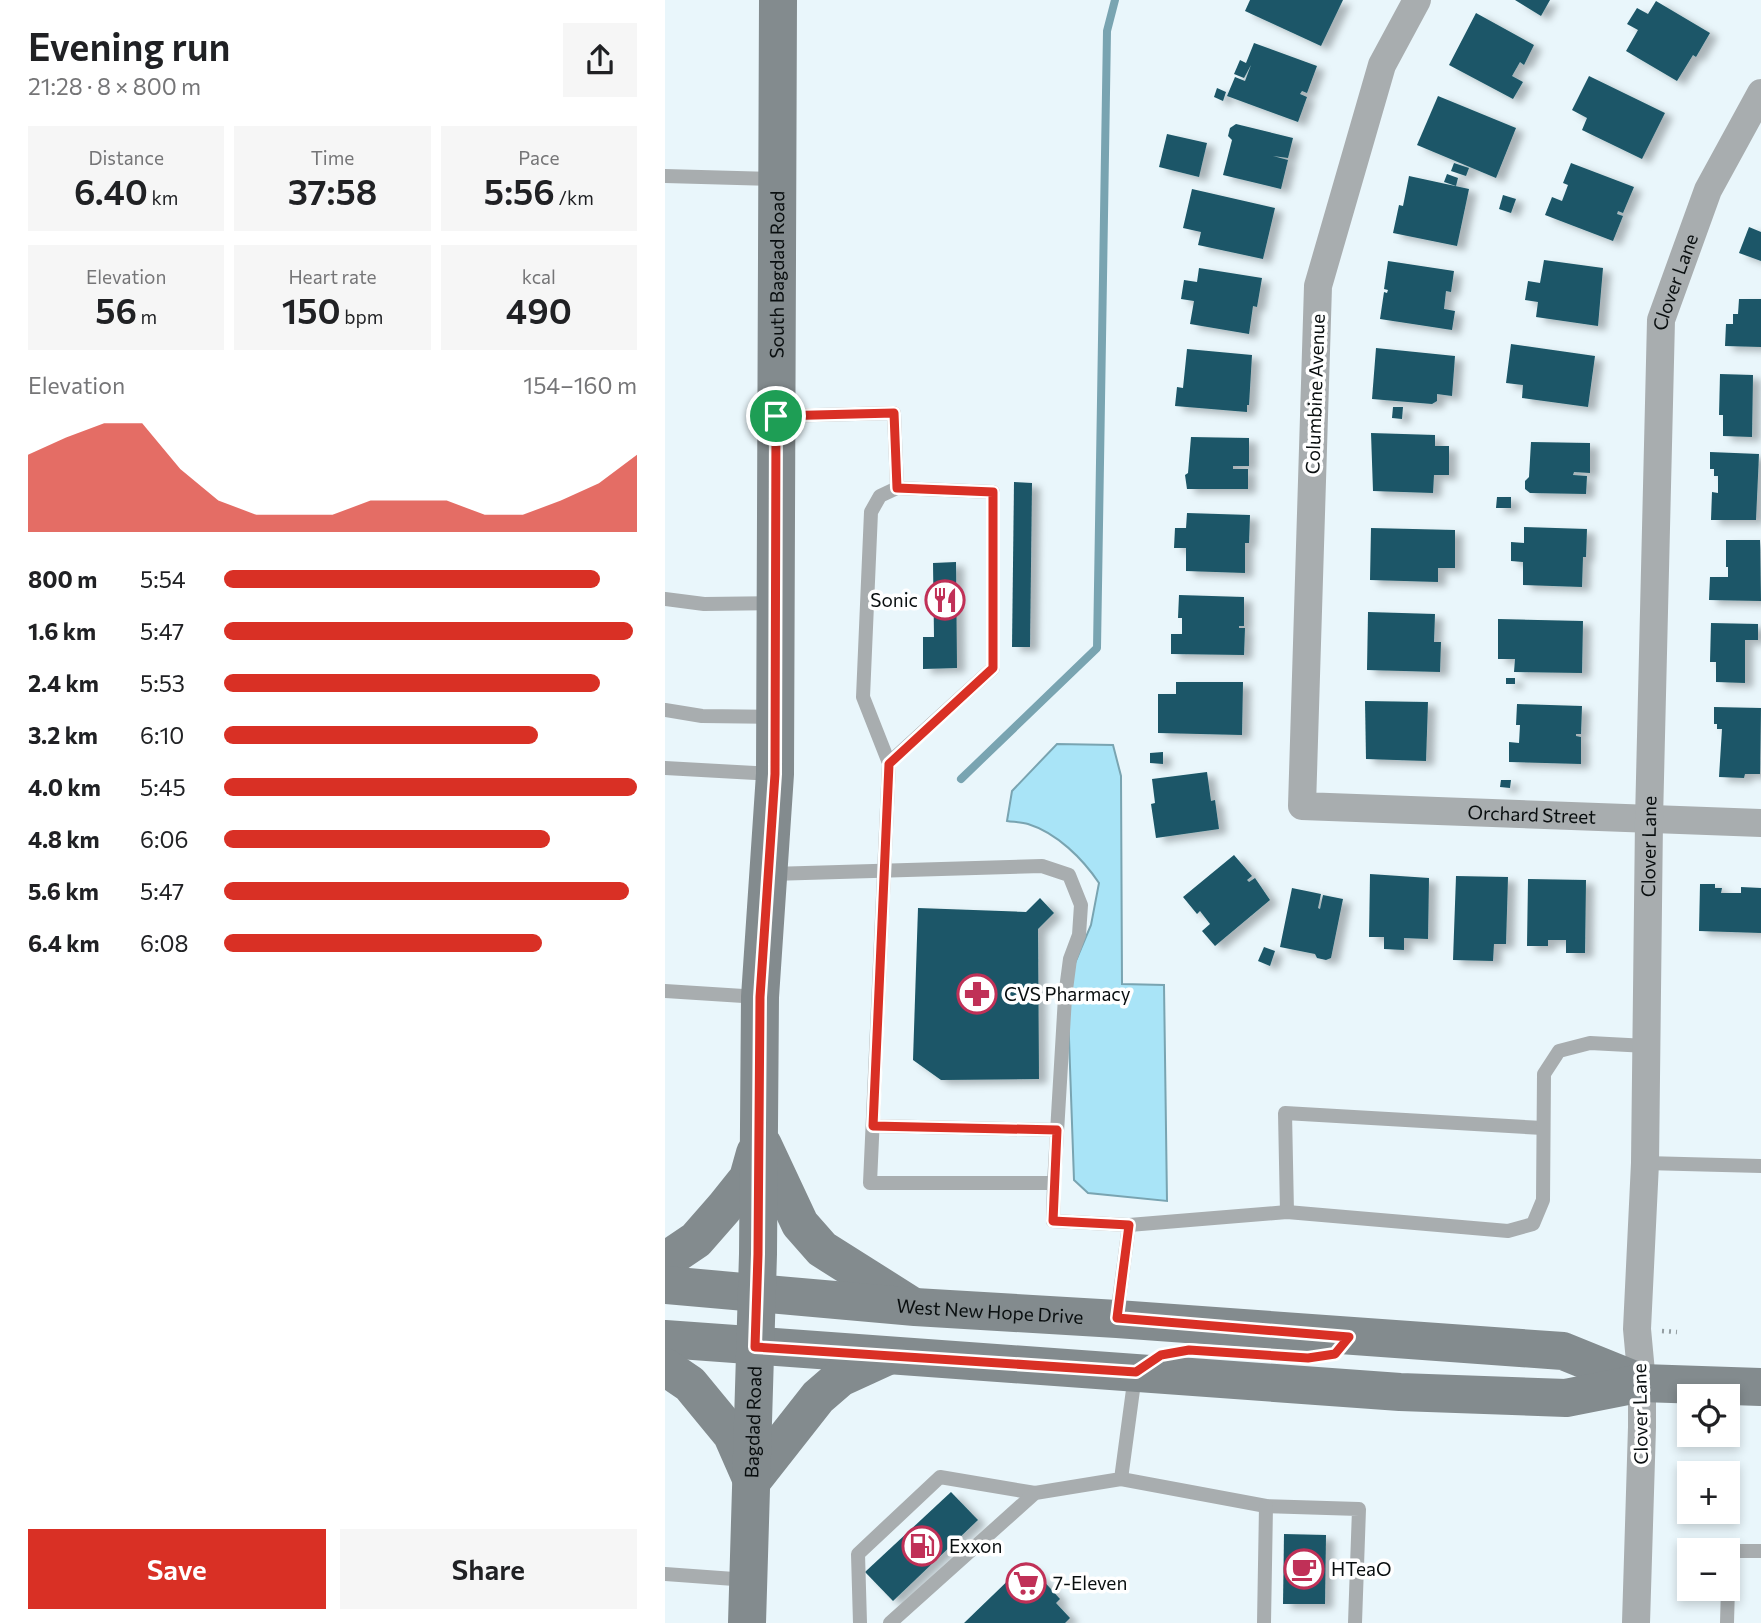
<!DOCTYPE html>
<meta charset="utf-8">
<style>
:root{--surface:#fff;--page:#f6f6f6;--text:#202124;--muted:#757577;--accent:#d93025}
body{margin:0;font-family:Commissioner,sans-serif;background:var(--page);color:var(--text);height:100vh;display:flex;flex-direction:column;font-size:26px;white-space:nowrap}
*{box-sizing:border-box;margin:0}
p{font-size:23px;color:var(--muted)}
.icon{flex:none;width:38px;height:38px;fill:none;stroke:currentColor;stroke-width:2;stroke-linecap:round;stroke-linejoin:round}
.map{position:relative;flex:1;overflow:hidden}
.drawer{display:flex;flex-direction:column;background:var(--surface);width:665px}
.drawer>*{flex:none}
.tools{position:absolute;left:1012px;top:1384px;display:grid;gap:14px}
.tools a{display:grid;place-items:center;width:63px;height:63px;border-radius:0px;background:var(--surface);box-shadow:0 4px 10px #0003;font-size:35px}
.pin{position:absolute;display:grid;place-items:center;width:60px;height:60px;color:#fff;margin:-30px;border:4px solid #fff;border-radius:50%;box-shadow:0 2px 7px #0007}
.round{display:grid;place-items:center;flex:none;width:74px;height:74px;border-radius:0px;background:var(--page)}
.summary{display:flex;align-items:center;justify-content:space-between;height:119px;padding:0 28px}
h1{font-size:38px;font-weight:600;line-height:52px}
.metrics{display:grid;grid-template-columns:repeat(3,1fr);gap:10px;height:119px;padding:7px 28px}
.metrics div{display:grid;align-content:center;border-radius:0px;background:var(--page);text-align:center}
.metrics b{font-size:35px;font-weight:600}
.metrics small{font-size:19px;font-weight:400}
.metrics p{font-size:19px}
.chart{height:196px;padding:14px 28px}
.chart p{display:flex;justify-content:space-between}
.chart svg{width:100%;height:126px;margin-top:7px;fill:var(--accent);opacity:.7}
.action{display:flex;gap:14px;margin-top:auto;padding:14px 28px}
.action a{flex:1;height:80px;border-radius:0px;background:var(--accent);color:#fff;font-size:28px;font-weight:600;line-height:80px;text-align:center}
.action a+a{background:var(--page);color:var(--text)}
ul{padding:0 28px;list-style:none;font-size:23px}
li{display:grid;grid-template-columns:112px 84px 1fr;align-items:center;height:52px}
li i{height:18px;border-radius:9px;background:var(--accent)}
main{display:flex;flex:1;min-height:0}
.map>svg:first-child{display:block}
</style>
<main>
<section class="drawer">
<div class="summary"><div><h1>Evening run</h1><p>21:28 · 8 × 800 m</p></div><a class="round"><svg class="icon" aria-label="share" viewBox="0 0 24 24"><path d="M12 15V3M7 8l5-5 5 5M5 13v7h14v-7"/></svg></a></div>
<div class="metrics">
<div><p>Distance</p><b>6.40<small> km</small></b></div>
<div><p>Time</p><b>37:58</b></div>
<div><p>Pace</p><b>5:56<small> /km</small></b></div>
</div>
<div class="metrics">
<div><p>Elevation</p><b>56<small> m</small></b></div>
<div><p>Heart rate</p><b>150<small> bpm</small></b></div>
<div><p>kcal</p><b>490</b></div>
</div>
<div class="chart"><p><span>Elevation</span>154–160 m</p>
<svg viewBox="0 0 160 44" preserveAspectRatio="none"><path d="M0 44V17L10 11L20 6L30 6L40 22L50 33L60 38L70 38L80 38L90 33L100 33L110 33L120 38L130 38L140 33L150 27L160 17V44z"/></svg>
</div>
<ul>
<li><b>800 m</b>5:54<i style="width:91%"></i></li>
<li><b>1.6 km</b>5:47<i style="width:99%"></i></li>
<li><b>2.4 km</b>5:53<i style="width:91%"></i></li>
<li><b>3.2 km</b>6:10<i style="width:76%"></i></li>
<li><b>4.0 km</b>5:45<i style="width:100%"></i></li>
<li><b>4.8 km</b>6:06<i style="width:79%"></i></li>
<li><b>5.6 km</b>5:47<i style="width:98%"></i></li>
<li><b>6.4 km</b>6:08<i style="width:77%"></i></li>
</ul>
<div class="action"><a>Save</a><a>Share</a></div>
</section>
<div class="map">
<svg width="1096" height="1623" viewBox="0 0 1096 1623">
<defs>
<filter id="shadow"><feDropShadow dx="8" dy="4.5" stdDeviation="3.5" flood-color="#0004"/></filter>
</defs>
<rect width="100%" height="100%" fill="#e9f6fb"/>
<!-- water -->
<path fill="#a9e4f7" stroke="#79a4b1" stroke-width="2" d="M392,744l56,1 8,31 1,208 42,1 3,216 -79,-8 -14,-13 -7,-198 24,-57 8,-42c-16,-24 -42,-50 -71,-59 -6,-2 -15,-2 -21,-3l5,-30z"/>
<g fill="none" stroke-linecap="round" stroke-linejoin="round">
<!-- stream -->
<path stroke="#79a4b1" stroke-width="8" d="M296,779l136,-131 10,-617 8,-31"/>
</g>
<!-- building -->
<g fill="#1b5767" filter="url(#shadow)">
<path d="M585,0h93l-22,46 -76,-35z"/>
<path d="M850,0h35l-9,16z"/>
<path d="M991,1l54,32 -14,24 -3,-2 -16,26 -51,-30 12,-21 -11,-6 10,-16 11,6z"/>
<path d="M811,13l58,32 -10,20 -4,-3 -8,14 11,6 -10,17 -64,-34z"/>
<path d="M589,43l63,23 -10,27 -5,-2 -2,3 7,3 -9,25 -71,-26 8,-19 10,4 6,-16 -7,13 -10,-4 6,-14 6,3z"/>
<path d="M924,76l76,37 -23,46 -60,-29 5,-12 -15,-8z"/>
<path d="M552,88l9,4 -3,9 -9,-4z"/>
<path d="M773,96l78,32 -20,50 -79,-33z"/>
<path d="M571,124l57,14 -5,20 -15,-2 15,4 -7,29 -58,-14 9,-35 -4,-4 2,-8z"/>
<path d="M502,134l40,9 -8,34 -40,-10z"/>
<path d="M789,163l15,5 -3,8 -15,-5z"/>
<path d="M906,163l63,24 -11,26 -5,-2 -1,3 6,2 -10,25 -68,-26 7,-18 10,4 6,-16 -5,-2z"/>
<path d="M782,174l11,4 -2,8 -12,-4z"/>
<path d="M744,176l60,13 -12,57 -64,-13 6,-28 4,1z"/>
<path d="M527,189l83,19 -12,51 -65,-14 3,-13 -18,-4z"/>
<path d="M838,195l13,4 -5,14 -12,-4z"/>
<path d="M1084,227l12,5v29l-22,-8z"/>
<path d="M879,260l59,8 -5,58 -62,-9 2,-15 -13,-2 3,-19 12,2z"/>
<path d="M723,261l66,10 -3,21 -5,-1 -2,18 11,2 -3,19 -72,-11 4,-27 3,1 1,-3 -4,-1z"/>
<path d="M534,268l63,10 -5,29 -4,-1 -4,28 -59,-10 4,-23 -13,-2 3,-19 13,2z"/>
<path d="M1074,299h22v48l-36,-1 1,-22h7v-10h5z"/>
<path d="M846,344l84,12 -7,51 -66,-9 1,-13 -17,-2z"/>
<path d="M711,348l79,8 -3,40 -15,-2v7l-5,3 -60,-5z"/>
<path d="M522,349l65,6 -3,50h-2v7l-72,-6 2,-19 6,1z"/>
<path d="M1055,374l33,1 -1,62 -29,-1v-21h-4z"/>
<path d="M728,407h10l-1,12 -10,-1z"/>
<path d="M706,433l64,2v11h14v29h-15l-1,18 -60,-2z"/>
<path d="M526,437l58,1v28h-16v3h15v20h-61l-2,-14 3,-2z"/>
<path d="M866,442l59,1v30l-16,-1 -1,3 14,1 -1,18 -56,-1 -5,-4v-8l4,-4z"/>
<path d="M1045,452l49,2 -3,66h-45l1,-28 6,1v-17h-4v-7h-4z"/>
<path d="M349,482l18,1 -2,164h-18z"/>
<path d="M832,497h14v11h-15z"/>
<path d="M522,513l63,2 -1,28h-4v30l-59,-2v-23h-12l1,-20h11z"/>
<path d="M859,527l63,2 -1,28h-3l-1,30 -59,-2v-23l-12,-1v-19l13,1z"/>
<path d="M706,528l84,2v38h-17v14l-68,-2z"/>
<path d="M1061,540h34l1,61 -52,-1 1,-23h18v-10h-2z"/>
<path d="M291,562l1,106 -34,1v-32h11l-1,-74z"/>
<path d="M514,595l65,2v29h-5v2h6l-1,27 -73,-1v-20h11v-16h-4z"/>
<path d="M703,612l67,2 -1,28h7l-1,30 -73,-2z"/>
<path d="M833,619l85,2 -1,52 -68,-1 1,-13h-17z"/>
<path d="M1046,623l47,1v16h-13v43l-29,-1v-20h-6z"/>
<rect x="841" y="678" width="9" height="6"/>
<path d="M511,682h67l-1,53 -84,-2v-39h18z"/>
<path d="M700,701l63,1 -2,59 -60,-2z"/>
<path d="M852,704l65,2 -1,28h-5v2l5,1v27l-72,-2v-20l10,1 1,-18h-4z"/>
<path d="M1049,707l47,1 -1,66h-15l-1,4 -25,-1 3,-48h-5v-5h-3z"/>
<path d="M498,752v12l-13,-1v-10z"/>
<path d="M542,772l4,29 4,-1 4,29 -63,9 -5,-34 4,-1 -3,-24z"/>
<path d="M836,780h10l-1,8 -10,-1z"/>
<path d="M569,855l18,21 -5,4 2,2 6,-4 15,22 -55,46 -13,-15 8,-7 -10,-13 -3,3 -14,-17z"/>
<path d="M705,874l59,4 -1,61 -24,-1v12l-20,-1v-12h-15z"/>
<path d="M791,876l52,1 -2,67h-12l-1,17 -40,-1z"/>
<path d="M863,879l58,1 -1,73h-19v-13h-18v6h-21z"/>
<path d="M1035,884h15v4h7l-1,5h20v-6l20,1v45l-62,-2z"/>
<path d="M627,888l29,6 -3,14 2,1 3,-14 20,4 -12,59 -5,2 -9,-2 -2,-4 -35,-7z"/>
<path d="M375,898l14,15 -16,16 1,150 -98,1 -28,-20 5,-152 108,4z"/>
<path d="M599,947l11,4 -5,15 -12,-5z"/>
<path d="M286,1492l27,28 -85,81 -28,-29z"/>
<path d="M619,1534l42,1 -1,69h-42z"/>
<path d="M357,1567h9l29,32 -4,4 14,15 -5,5h-101z"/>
</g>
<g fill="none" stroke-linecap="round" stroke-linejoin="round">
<!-- path -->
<path stroke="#949ea2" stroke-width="4.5" stroke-dasharray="2 5" stroke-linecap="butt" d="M997,1331l15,1"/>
<!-- lane -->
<g stroke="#a8adaf" stroke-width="14">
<path d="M0,176l111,3"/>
<path d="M113,416l116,-3 3,75 96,4v176l-104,95 -19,420h184l-1,38 76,4 -12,91"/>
<path d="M0,599l39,5 71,-1"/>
<path d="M0,710l37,6 73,1"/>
<path d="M224,763l-26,-66 8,-185 9,-16 17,-8"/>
<path d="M0,768l108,6"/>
<path d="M106,874l271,-8 27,9 12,30 -2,30 -9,24 -5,38 -11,186"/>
<path d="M0,991l94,6"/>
<path d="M208,1126l184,4"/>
<path d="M980,1163l116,3"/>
<path d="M622,1212l-2,-99 258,15"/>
<path d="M464,1225l158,-13 221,19 25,-7 10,-24 1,-126 15,-23 31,-8 57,3"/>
<path d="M456,1479l145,27 93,3 -4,114"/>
<path d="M0,1574l83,6"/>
<path d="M195,1623l-2,-69 82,-77 95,16"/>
<path d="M225,1623l145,-130 86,-14 14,-104"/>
<path d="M599,1623l2,-117"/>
<path d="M1062,1623l2,-72h32"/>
</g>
<!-- street -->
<g stroke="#a8adaf" stroke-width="28">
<path id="s1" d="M752,0l-35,65 -64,221 -16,520 459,17"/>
<path id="s2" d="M971,1623l6,-196v-44l-5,-54 8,-166 4,-343 12,-500 47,-130 53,-97"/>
</g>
<!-- secondary -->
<g stroke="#838b8e" stroke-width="38">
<path d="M98,1145l37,79 22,25 87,55"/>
<path d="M0,1261l31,-21 28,-32 24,-30 7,-25"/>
<path id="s3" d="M0,1285l250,22 202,12 446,32 79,32"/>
<path d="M0,1339l735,53 166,6 76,-15 119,4"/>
<path d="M0,1367l25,17 42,51 18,41"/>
<path d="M87,1481l66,-84 22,-19 48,-22"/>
<path id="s4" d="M82,1623l11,-369 2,-257 15,-223 3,-774"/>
</g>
</g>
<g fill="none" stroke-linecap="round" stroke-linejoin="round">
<!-- route casing -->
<g stroke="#fff" stroke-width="14">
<path id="route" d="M229,413l3,75 96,4v176l-104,96 -16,362 184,4 -4,91 76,4 -12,93 232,19 -14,17 -27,4 -119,-8 -28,5 -25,17 -381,-25 3,-93 2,-257 15,-223 1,-358z"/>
</g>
<!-- route -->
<use href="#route" stroke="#d93025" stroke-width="9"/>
</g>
<!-- icons -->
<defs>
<g id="restaurant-ring" transform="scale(2.0125)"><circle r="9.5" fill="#fff" stroke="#c03057" stroke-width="1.5"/><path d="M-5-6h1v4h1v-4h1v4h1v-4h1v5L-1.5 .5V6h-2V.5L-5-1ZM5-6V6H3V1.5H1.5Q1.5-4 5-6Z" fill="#c03057"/></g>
<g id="pharmacy-ring" transform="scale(2.0125)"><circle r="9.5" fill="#fff" stroke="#c03057" stroke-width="1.5"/><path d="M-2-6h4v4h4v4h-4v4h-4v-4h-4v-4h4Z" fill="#c03057"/></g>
<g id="fuel-ring" transform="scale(2.0125)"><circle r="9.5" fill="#fff" stroke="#c03057" stroke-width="1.5"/><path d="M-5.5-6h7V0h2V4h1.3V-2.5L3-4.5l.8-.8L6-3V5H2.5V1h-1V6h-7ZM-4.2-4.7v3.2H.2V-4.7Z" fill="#c03057"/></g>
<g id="cafe-ring" transform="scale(2.0125)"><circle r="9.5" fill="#fff" stroke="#c03057" stroke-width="1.5"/><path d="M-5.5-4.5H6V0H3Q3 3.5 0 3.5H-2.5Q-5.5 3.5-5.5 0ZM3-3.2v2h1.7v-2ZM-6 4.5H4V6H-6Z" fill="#c03057"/></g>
<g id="supermarket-ring" transform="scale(2.0125)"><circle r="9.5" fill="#fff" stroke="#c03057" stroke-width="1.5"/><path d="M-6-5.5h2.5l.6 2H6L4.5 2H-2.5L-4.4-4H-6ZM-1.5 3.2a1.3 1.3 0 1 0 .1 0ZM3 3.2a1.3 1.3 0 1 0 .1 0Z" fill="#c03057"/></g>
</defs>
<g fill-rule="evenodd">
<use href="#restaurant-ring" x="280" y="600"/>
<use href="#pharmacy-ring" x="312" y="994"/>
<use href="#fuel-ring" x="257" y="1546"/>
<use href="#cafe-ring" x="639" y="1569"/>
<use href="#supermarket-ring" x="361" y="1583"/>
</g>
<g text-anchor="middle" stroke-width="7" stroke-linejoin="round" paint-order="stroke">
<!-- street labels -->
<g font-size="19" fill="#090e0f" stroke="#fff">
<text dy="7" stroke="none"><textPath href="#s4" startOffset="1349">South Bagdad Road</textPath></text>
<text dy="7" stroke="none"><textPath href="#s2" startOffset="1344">Clover Lane</textPath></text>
<text transform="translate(650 394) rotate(-88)" y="7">Columbine Avenue</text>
<text dy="7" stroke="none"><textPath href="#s1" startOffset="1054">Orchard Street</textPath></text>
<text dy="7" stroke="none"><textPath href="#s2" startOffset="777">Clover Lane</textPath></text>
<text dy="7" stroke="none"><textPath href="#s3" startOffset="326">West New Hope Drive</textPath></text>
<text transform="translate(975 1414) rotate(-91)" y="7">Clover Lane</text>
<text dy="7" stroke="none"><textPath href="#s4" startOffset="201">Bagdad Road</textPath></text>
</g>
<!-- poi labels -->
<g font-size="19" fill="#090e0f" stroke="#fff" text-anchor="start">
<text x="253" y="607" text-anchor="end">Sonic</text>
<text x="339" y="1001">CVS Pharmacy</text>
<text x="284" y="1553">Exxon</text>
<text x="666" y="1576">HTeaO</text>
<text x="388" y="1590">7-Eleven</text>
</g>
</g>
</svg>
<div class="tools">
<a><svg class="icon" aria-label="locate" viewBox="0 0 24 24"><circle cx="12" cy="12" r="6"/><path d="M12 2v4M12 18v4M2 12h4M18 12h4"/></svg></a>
<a>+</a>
<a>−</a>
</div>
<div class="pin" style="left:111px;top:416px;background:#1e9e55"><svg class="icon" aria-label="arrive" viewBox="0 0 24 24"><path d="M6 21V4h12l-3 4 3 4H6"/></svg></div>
</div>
</main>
